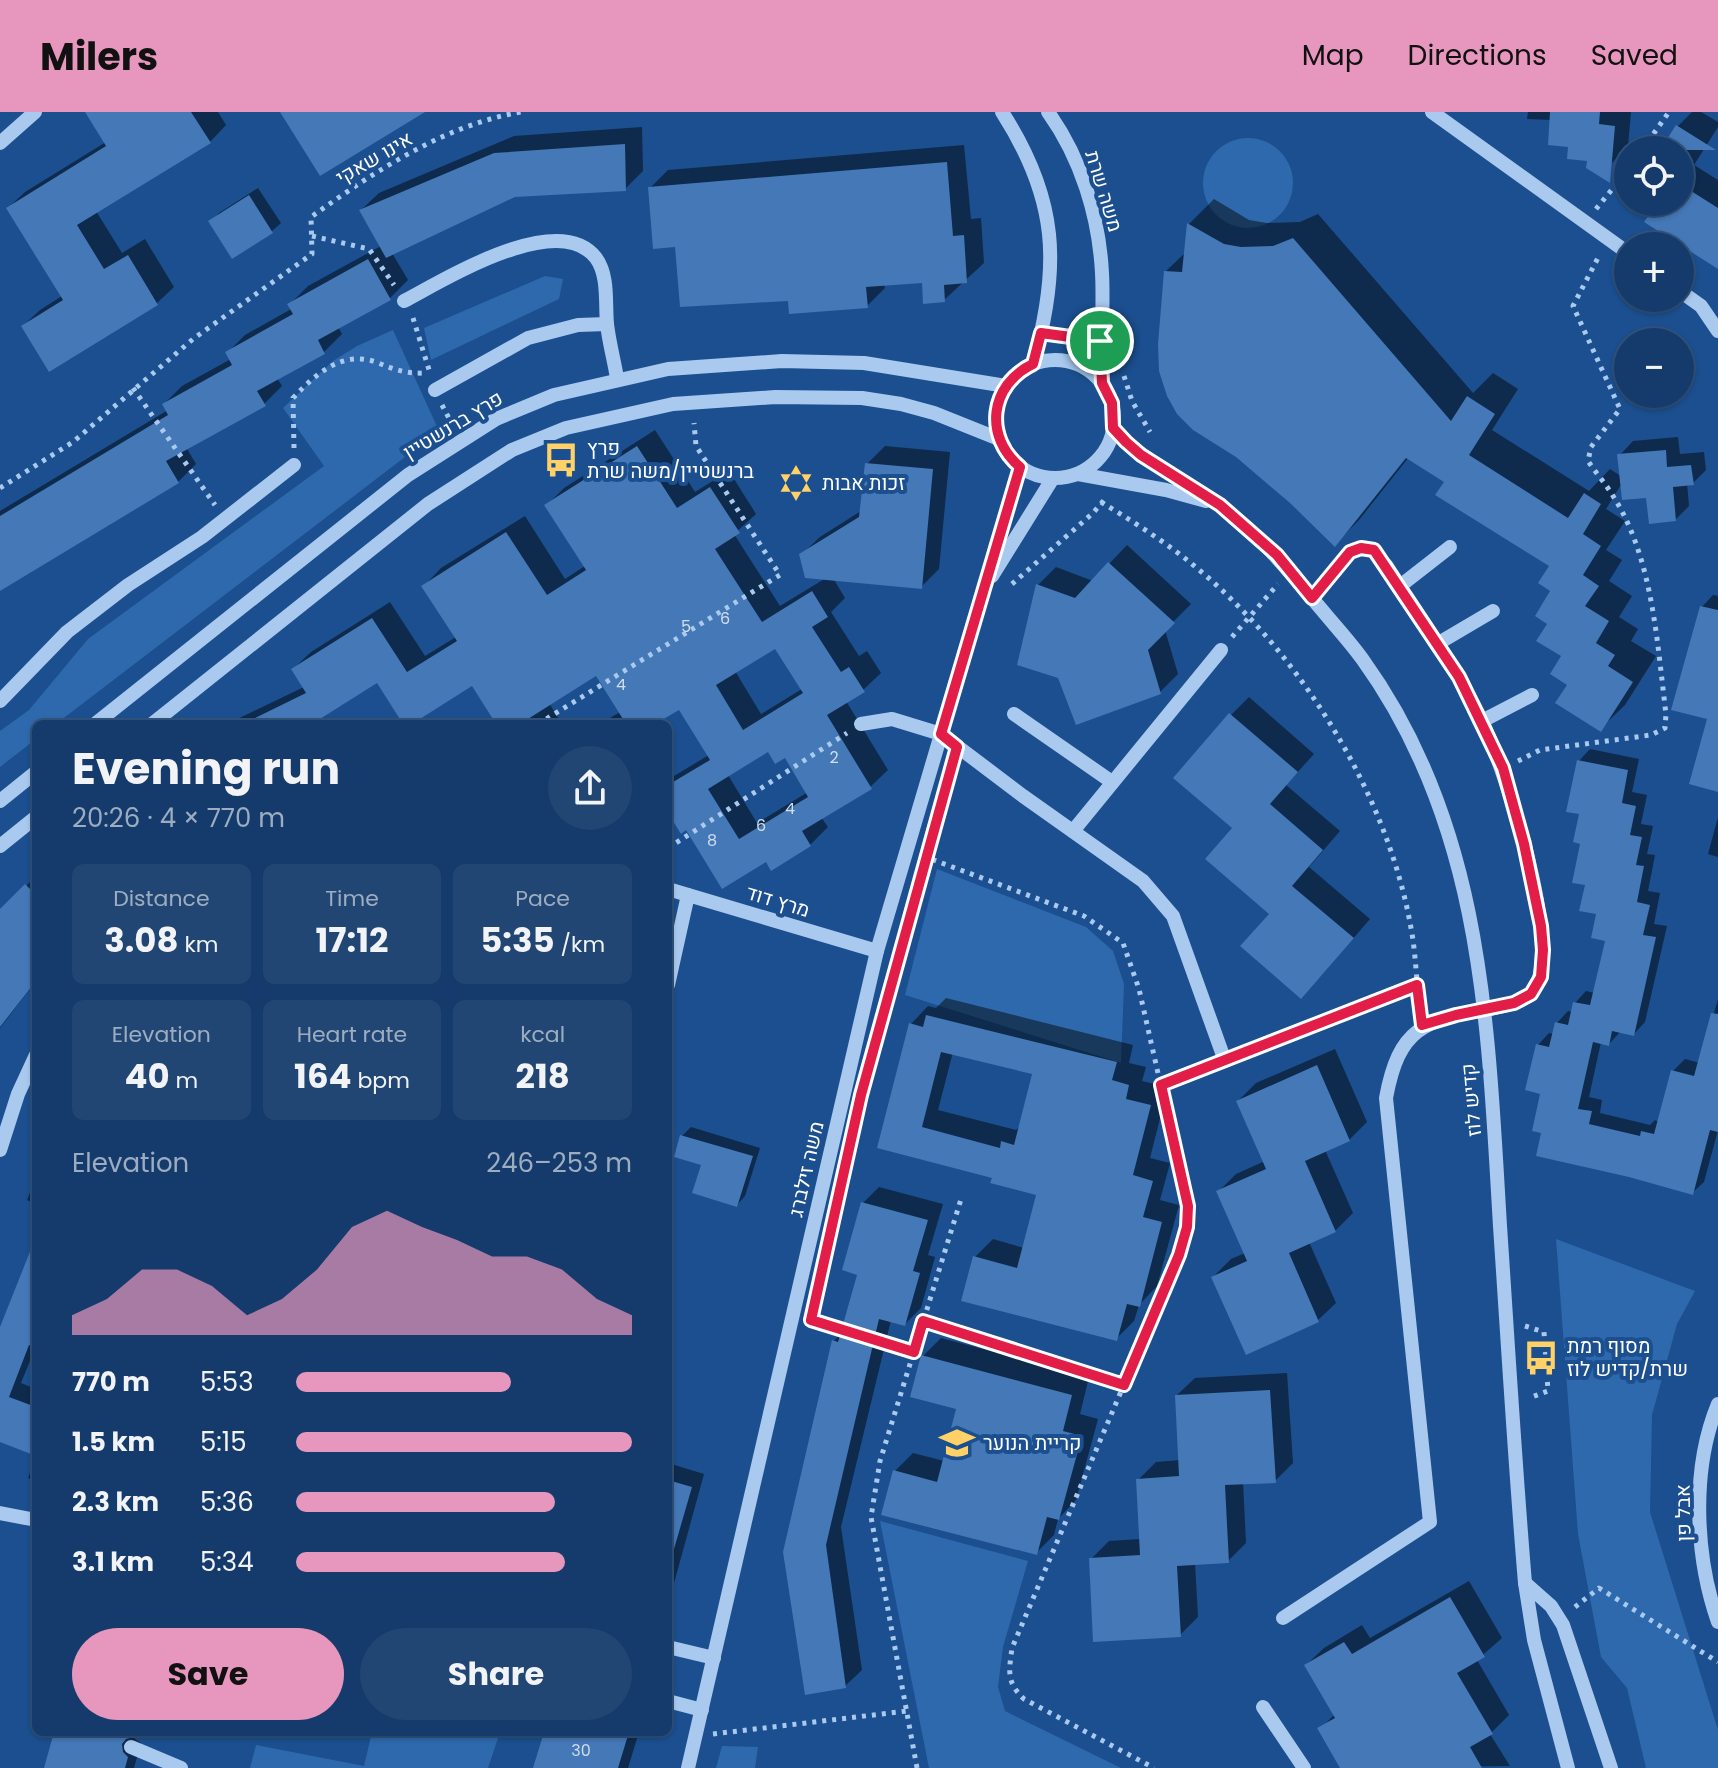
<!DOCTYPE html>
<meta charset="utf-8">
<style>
:root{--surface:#143b6b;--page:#214673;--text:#f1f3f6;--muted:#9dadc1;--line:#33557e;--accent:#e797bd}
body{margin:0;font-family:Poppins,Heebo,sans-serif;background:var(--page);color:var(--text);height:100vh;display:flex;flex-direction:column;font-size:30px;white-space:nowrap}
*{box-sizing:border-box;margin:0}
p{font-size:26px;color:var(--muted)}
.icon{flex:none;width:44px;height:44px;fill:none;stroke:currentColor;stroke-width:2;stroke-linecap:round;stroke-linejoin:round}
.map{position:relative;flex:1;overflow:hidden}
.panel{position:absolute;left:32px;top:608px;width:640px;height:1016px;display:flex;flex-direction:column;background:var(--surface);border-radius:12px;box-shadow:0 2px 6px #0004,0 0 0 2px var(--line)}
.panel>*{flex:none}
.controls{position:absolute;left:1614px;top:24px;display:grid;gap:16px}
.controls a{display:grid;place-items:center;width:80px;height:80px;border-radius:50%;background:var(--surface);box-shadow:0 2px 6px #0004,0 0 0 2px var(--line);font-size:40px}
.pin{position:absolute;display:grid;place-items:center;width:68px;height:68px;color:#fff;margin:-34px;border:4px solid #fff;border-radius:50%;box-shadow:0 2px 8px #0007}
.round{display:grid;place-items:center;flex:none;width:84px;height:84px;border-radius:42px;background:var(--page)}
.headline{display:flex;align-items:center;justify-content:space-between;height:136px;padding:0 40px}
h1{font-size:44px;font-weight:700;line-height:60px}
.stats{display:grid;grid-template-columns:repeat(3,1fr);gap:12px;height:136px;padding:8px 40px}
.stats div{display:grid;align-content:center;border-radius:12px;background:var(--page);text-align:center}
.stats b{font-size:34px;font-weight:700}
.stats small{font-size:22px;font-weight:400}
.stats p{font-size:22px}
.chart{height:224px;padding:16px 40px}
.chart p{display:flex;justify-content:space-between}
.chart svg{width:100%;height:144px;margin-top:8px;fill:var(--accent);opacity:.7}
.primary-button{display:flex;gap:16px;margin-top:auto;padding:16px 40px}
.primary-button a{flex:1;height:92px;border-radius:48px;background:var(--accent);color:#111;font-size:32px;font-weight:700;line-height:92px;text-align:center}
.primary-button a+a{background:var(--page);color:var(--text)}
ul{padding:0 40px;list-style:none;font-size:26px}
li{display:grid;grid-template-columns:128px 96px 1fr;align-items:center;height:60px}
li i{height:20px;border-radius:10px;background:var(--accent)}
header{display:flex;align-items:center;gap:48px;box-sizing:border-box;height:112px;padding:0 40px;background:var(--accent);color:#111}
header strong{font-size:38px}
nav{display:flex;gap:44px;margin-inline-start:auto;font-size:28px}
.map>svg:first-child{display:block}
</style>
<header>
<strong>Milers</strong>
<nav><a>Map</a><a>Directions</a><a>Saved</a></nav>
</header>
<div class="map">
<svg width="1718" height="1656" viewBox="0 0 1718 1656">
<rect width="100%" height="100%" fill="#1b4f8f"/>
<!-- green -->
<g fill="#2e69ad">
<circle cx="1248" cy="71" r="45"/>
<path d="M545,164l18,3 -4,20 -128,61 -7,-32z"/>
<path d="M393,218l46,101 -383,293h-20v15l-36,28v-36l29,-21 59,-71 236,-173 -41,-58 50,-47 24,-15z"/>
<path d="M937,757l149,58 27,24 11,33 -3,79 -216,-68z"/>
<path d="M1556,1127l139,52 -18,33 -25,91 -2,97 68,218v38h-72l-19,-80 -26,-31 -23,-123z"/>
<path d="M880,1409l148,40 -25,86 -5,40 7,24 116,57h-192z"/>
<path d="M372,1620h128l-12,36h-238l6,-23 108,21z"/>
<path d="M722,1634l36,1 -3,21h-39z"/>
</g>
<!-- shadow -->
<g fill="#0007" fill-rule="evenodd">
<path d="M89,0h129l8,13 -16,17 -114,69 26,42 23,-14 29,48 -17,16 -107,66 -27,-43 17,-16 22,-14 -54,-88 17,-16 81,-50z"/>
<path d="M1528,0h103l-3,34 -17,18 -40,-19 -19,-25 -25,-1z"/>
<path d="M1692,0h9l17,10v5l-24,38 24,15v86l-62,-57 -12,-7h36v-52h-17l15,-24z"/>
<path d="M642,15l1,44 -18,18 -110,6 -123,58 16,27 -18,18 -52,29 4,7 -18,18 -47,26 5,8 -18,18 -78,43 10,17 -18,18 -178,106v-77l168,-101 -4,-6 18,-18 49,-27 -4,-6 18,-18 48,-27 -3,-4 18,-18 73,-40 -20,-36 18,-17 135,-57z"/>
<path d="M964,33l7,74 10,-1 3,45 -40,37 -21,-19 -39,3 1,4 -18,18 -77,-7 -113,-54 -27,-57 18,-18z"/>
<path d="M258,76l23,35 -9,8 -39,25 -22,-34 8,-9z"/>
<path d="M1214,87l35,21 18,3 33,-1 18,-8 155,179 20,-20 25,16 -26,41 97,61 21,-22 12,8 -2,-22 13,-14 45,-4 2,17 24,-2 2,18 -13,13h-6l2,23 -13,13 -28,-23 -26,-13 -16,26 19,12 -19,29 16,10 -13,21 23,15 -13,21 19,12 -7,12 25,15 -31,49 -25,24 -31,-44 -5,-29 -14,-33 3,-33 -1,-24 -106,-85 -37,-24 -50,63 -24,24 -44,-42 -126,-230 22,-21 2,-27z"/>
<path d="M655,318l40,62 34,-21 27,43 -22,20 46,72 46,-28 -25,-23 19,-18 41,-26 6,-47 18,-18 65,6 -11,117 -18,18 -88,-9 12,20 -14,14 28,44 8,-5 14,22 -18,17 -17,11 42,69 -18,17 -49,30 7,10 -18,18 -43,15 -80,-32 -16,-15 -3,2v-38l1,2 40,-24 -30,-48 -28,17h-51l20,-12 -23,-39 -48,30 13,21h-64l-25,-40 -68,40 -28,-44 -68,44h-82l77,-37 -11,-18 18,-17 79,-50 35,54 31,-19 -32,-51 17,-18 84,-52 40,63 20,-13 -38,-61 17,-17zM776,534l26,43 -41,25 -26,-43zM769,638l17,6 22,36 -51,31 -29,-48z"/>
<path d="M1127,433l64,59 -26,26 13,44 -18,18 -122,-107 18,-18 37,14z"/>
<path d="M1713,483l5,1v194l-16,-183z"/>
<path d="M1249,585l65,57 -28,31 54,46 -31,36 61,52 -51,59 -47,-65 -41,-198z"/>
<path d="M1590,637l49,10 -7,33 15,3 -6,29 12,2 -6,28 8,1 -7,36 12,2 -6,31 13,2 -22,96 -11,12 -13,-3 -12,13 -8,-2 -12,55 13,3 -2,13 50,12 5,-5 4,2 14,-51 12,-12 15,4 18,-64v131l-14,52 -12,11 -149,-61 -5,-87 11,-12 5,1 3,-11 11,-12 5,1 2,-9 11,-12 9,2 12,-54 -20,-55 -5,-42 -3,-81z"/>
<path d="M1718,705v40l-10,-3z"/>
<path d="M36,764v105l-36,47v-116z"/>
<path d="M946,886l187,47 -4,18 17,4 -4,14 26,6 -18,71 20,5 -10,37 19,5 -22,81 -18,19 -5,16 -18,18 -141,-82 18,-18 31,9 14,-54 -44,-18 -115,-29 32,-123 17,-18 8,2zM953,940l81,21 -13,52 -5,5 -78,-20z"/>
<path d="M1335,937l32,73 -18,18 -24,10 28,63 -18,18 -26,11 27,61 -18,17 -105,-43 18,-18 14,-6 -27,-61 18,-18 29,-13 -27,-60 18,-18z"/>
<path d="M691,1015l69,21 -15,48 -8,9 -55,-69z"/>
<path d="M36,1065v27l-9,-4z"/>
<path d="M879,1075l64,17 -15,51 7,2 -14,51 -16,16 -14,-4 -50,207 21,143 -17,16 -39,7 28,-352 9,-9 16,-59 4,-70z"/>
<path d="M36,1130v104l-15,37 15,6v65l-36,-14v-108z"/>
<path d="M941,1226l148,39 -9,37 18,5 -22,81 -18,19 -4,16 -18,18 -141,-82 18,-18 31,8 14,-53 -35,-52z"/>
<path d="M1287,1261l6,90 -18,18 -32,1 3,61 -18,18 -33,2 3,54 -18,18 -89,-76 18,-18 32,-2 -3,-59 18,-18 24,-2 -3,-65 18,-17z"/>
<path d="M36,1344v25l-8,-3z"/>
<path d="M668,1351l36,11 -36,131z"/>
<path d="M1469,1469l33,57 -25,22 32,55 -19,19 20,32 -167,2 -23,-39 15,-15 -29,-49 18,-17 38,-23 8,13z"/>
<path d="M55,1620h81l-1,7 6,4 -7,25h-88z"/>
<path d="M278,1620h23l-5,5z"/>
<path d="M334,1620h23l-6,5z"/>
<path d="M546,1620h93l-11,36h-93z"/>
</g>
<!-- building -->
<g fill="#4478b7" fill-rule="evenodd">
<path d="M85,0h106l20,31 -134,82 27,44 24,-14 30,50 -109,67 -28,-46 42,-26 -57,-92 100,-62z"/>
<path d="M280,0h145l-105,64z"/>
<path d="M1550,0h50l-1,12 16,2 -5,57 -24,-15 1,-7 -20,-2 1,-12 -20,-2z"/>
<path d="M1676,13l40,25h-56z"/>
<path d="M625,32l1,47 -111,6 -129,61 -27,-48 135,-57z"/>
<path d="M947,50l6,74 11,-1 3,48 -23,2 1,17 -22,2 -1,-21 -56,4 2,21 -79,6 -1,-13 -108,6 -5,-60 -22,2 -5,-62z"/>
<path d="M1680,72l38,24v61l-74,-47 14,-20h22z"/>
<path d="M249,83l24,38 -41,26 -24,-38z"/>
<path d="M1187,111l37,21 17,3 32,-1 20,-8 158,183 16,-25 28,18 -26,41 99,63 16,-25 17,11 -18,30 18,12 -18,29 16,11 -14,20 24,15 -13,22 19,12 -7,11 25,16 -32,50 -46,-29 12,-18 -17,-11 11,-18 -25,-15 11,-17 -12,-8 15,-25 -12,-8 11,-17 -114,-71 9,-13 -38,-24 -71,89 -45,-44 -54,-46 -43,-27 -16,-16 -10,-18 -8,-25 -1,-27 6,-73 18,1z"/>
<path d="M368,147l23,41 -73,40 7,14 -68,37 9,15 -100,55 13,22 -179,108v-75l168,-101 -6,-11 70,-39 -7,-13 68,-38 -6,-10z"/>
<path d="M637,334l40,62 33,-21 30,46 -25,16 47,73 50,-31 16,26 -16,10 29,45 8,-5 16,25 -38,23 45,74 -70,42 9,15 -40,25 -5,-9 -44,27 -36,-59 -5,4 -13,-21v-28l42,-25 -31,-50 -24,14h-29l-30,-48 -76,48h-24l-24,-38 -60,38h-9l-26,-41 -65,41h-69l63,-31 -15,-24 81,-51 35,54 50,-31 -36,-55 85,-54 41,63 39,-25 -42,-65zM775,537l28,44 -60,37 -27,-45zM768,640l7,12 10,-6 23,39 -69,42 -31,-50z"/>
<path d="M1666,338l1,17 24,-2 3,20 -21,2 3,34 -27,3 -3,-26 -24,2 -5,-46z"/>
<path d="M865,351l68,6 -11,120 -117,-11 -6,-24 60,-37z"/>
<path d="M1108,450l67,61 -27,27 13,44 -85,31 -18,-47 -41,-13 19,-81 39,14z"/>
<path d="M1700,494l18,4v182l-29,-8 18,-65 -36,-9z"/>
<path d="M1229,601l69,59 -28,32 53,46 -31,36 62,52 -53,61 -61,-53 29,-32 -64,-55 27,-31 -59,-50z"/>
<path d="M1577,648l51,10 -6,33 14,3 -6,29 12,2 -6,28 8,1 -7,36 13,3 -7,30 13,2 -22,99 -22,-5 -3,15 -16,-4 -15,67 14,2 -3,13 51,12 1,-5 13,3 17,-64 23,6 17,-63 7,1v118l-8,-2 -17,65 -64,-18 -93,-21 5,-23 -9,-2 8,-37 -15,-4 11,-46 13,3 6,-25 13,3 5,-23 17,3 15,-64 -14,-3 5,-24 -17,-3 6,-26 -13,-2 8,-39 -7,-2 6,-28 -13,-2z"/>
<path d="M25,772l11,11v86l-36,46v-118z"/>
<path d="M926,903l191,47 -5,18 17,5 -3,14 25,6 -18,70 20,6 -10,36 19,5 -22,85 -13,-3 -10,37 -156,-40 12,-45 44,12 19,-73 -46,-12 2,-5 -115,-30 32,-125 14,4zM941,940l91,22 -18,71 -13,-4 -1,7 -78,-21z"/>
<path d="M1317,953l33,76 -45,20 31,71 -47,21 30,69 -73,33 -35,-78 36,-16 -31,-70 50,-22 -30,-68z"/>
<path d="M680,1023l73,21 -16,51 -45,-14 9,-28 -27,-8z"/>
<path d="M861,1090l67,18 -15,51 7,2 -15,53 -26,-7 -53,226 20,143 -41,7 -22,-143 49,-212 6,2 19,-67 -15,-5z"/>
<path d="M35,1127l1,109 -7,-3 -20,52 27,10v49l-36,-14v-115z"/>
<path d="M921,1243l151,40 -9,36 19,5 -23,84 -12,-3 -10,38 -156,-40 12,-45 44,12 19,-73 -46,-12z"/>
<path d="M1270,1278l6,93 -51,2 4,78 -52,3 4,71 -88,5 -4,-84 51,-3 -4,-76 43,-3 -4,-81z"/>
<path d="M668,1368l24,7 -18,62h-6z"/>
<path d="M1450,1485l35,60 -28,16 36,61 -23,13 12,21h-142l-23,-40 18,-10 -31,-53 40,-23 8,12z"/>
<path d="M54,1620h81l-2,5 -7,2 -4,5 1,8 5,5 -3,11h-81z"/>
<path d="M544,1620h85l-11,36h-85z"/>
</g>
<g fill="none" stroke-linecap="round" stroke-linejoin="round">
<!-- path -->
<g stroke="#a9c9ee" stroke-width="5" stroke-dasharray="4 6" stroke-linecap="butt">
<path d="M1642,38l27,-38"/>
<path d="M1596,97l32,-39"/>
<path d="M312,124l57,13 25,36"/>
<path d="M413,206l17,55"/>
<path d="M1061,224l22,3"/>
<path d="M1124,264l8,25 18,31"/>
<path d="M133,276l82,117"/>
<path d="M442,293l10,19"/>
<path d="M294,336l-1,-50c22,-23 48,-48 83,-36 17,7 29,12 49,11"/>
<path d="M0,376l73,-46 120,-103 119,-85 -1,-37c63,-45 133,-92 210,-105"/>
<path d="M1101,390c31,19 63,39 91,62 107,87 195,228 219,364 5,26 5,53 9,79"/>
<path d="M1325,470c15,-17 25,-41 50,-30"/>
<path d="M1012,472l81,-71 12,-14"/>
<path d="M1232,525l46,-53"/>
<path d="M538,612l242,-149 -84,-129 -2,-23"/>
<path d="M1518,649l22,-11 111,-15 14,-7 1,-14c-9,-71 -13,-156 -53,-218 -7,-12 -17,-23 -25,-35l3,-14 29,-38 -47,-103 27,-52"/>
<path d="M668,736l179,-115"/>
<path d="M923,744l161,60 39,27 16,46 49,217 -1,21 -8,28 -167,393c-3,23 -6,34 12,51l130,69"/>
<path d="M1240,943l177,-70"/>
<path d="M1161,973l47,-18"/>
<path d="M811,1208l103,32"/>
<path d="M923,1209l201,64"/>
<path d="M1525,1214l19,6 4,59 -19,7"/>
<path d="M1575,1495l24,-19 119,74"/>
<path d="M713,1622l194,-23"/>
<path d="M917,1656l-46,-251 9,-56 82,-265"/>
</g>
<!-- minor -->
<g stroke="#a9c9ee" stroke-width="14">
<path d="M1002,0c56,87 59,154 31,252"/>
<path d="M1048,0c33,46 51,104 54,161 2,36 -2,73 0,110"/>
<path d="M1432,0l196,141"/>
<path d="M0,31l35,-31"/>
<path d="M1680,179l21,15 17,25"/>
<path d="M404,189c40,-21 154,-92 192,-43 13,18 9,45 11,66 2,18 7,36 10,54"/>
<circle cx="1055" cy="307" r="59"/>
<path d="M435,278l93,-52 50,-13 29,-1"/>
<path d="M1113,316c28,33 70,50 105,76 40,29 72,68 104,106 14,17 29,33 41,50 121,168 125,368 137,566 8,119 15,238 25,357l9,57 34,128"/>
<path d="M1078,362l88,16 40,11"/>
<path d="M992,464l61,-98"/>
<path d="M1400,474l50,-39"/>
<path d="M1437,532l56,-33"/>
<path d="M0,589l67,-69 61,-47 74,-48 92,-72"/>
<path d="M1014,602l98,68"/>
<path d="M1482,609l50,-26"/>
<path d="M95,612l313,-249 88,-56 58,-24 114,-26 114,-8 82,2 142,23"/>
<path d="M152,612l276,-220 84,-54 54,-22 107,-24 102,-7 87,1 39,6 33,9 65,26"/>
<path d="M861,612l31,-5 49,15 82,62 120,85 30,35 52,145"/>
<path d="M0,689l36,-29"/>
<path d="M1073,719l148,-181"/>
<path d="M0,734l36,-29"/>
<path d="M668,777l209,62"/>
<path d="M668,873l20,-90"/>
<path d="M0,1038l18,-56 18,-39"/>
<path d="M1718,1292c-27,65 -23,152 0,218"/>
<path d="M0,1401l36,7"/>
<path d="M1525,1471l26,23 12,19 48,143"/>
<path d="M1283,1506l147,-96 -44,-424c13,-70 37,-78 103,-89 14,-3 29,-5 40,-14 41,-34 -26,-231 -47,-274 -27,-55 -63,-105 -96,-156"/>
<path d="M668,1535l46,11"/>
<path d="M668,1589l34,9"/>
<path d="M1263,1595l41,61"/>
<path d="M131,1635l50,21"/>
<path d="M688,1656l189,-817 143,-484"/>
</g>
</g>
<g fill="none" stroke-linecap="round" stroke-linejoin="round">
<!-- route casing -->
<g stroke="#fff" stroke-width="16">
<path id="route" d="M1041,221l59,8 2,42 10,20 1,25 13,14 15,13 79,50 57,50 35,43 38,-46 11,-4 13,2 85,127 44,91 21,76 17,82 2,24 -2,27 -10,17 -17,9 -58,12 -34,10 -5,-40 -256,100 27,121 -1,21 -8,28 -55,130 -201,-64 -9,31 -103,-32 50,-225 96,-348 -16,-13 79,-267c-36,-30 -31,-82 13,-103z"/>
</g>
<!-- route -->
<use href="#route" stroke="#e11d48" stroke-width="10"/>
</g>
<!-- icons -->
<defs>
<g id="bus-bare" transform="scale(2.76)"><path d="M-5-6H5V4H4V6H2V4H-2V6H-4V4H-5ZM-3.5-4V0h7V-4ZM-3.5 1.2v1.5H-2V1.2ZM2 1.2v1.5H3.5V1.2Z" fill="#ffd166" stroke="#1b4f8f" stroke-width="2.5" paint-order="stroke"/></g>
<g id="synagogue-bare" transform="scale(2.76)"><path d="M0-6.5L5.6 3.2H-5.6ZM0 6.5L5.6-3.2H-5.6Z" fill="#ffd166" stroke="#1b4f8f" stroke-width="2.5" paint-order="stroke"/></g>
<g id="school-bare" transform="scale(2.76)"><path d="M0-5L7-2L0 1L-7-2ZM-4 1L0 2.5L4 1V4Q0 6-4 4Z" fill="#ffd166" stroke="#1b4f8f" stroke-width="2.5" paint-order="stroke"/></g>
</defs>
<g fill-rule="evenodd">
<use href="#bus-bare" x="561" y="348"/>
<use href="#synagogue-bare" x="796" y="371"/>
<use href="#bus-bare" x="1541" y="1246"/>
<use href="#school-bare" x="957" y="1331"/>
</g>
<g text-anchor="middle" stroke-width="8" stroke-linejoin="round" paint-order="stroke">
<!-- number labels -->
<g font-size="16" fill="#d0dded">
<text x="725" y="512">6</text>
<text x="686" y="520">5</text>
<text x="621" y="578">4</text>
<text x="834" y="651">2</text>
<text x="790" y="702">4</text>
<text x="761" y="719">6</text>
<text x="712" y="734">8</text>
<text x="581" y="1644">30</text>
</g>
<!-- street labels -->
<g font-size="20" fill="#fff" stroke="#1b4f8f">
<text transform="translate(374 46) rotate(-30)" y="7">אינו שאקי</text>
<text transform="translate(1104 79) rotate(73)" y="7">משה שרת</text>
<text transform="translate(453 313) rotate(-31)" y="7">פרץ ברנשטיין</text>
<text transform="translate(778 789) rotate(17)" y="7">מרץ דוד</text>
<text transform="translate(1471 988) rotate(-95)" y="7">קדיש לוז</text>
<text transform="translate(806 1057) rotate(-77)" y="7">משה זילברג</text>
<text transform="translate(1683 1401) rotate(-91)" y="7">אבל פן</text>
</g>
<!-- poi labels -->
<g font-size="20" fill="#fff" stroke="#1b4f8f" text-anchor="start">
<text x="587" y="343">פרץ<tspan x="587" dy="23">ברנשטיין/משה שרת</tspan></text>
<text x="822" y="378">זכות אבות</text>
<text x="1567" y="1241">מסוף רמת<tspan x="1567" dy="23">שרת/קדיש לוז</tspan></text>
<text x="983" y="1338">קריית הנוער</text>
</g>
</g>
</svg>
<div class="controls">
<a><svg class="icon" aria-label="locate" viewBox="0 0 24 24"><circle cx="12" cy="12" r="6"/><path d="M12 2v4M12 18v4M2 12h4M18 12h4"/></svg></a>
<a>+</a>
<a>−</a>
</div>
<div class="pin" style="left:1100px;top:229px;background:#1e9e55"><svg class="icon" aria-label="arrive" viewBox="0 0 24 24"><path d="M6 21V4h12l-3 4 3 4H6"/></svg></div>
<section class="panel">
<div class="headline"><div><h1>Evening run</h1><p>20:26 · 4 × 770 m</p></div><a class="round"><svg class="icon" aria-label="share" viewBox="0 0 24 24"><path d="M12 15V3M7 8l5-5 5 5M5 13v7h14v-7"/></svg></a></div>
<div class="stats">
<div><p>Distance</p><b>3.08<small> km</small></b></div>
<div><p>Time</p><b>17:12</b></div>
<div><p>Pace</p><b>5:35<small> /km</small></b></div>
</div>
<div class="stats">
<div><p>Elevation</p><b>40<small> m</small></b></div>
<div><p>Heart rate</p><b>164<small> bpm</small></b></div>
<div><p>kcal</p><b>218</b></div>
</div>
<div class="chart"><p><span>Elevation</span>246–253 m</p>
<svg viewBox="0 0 160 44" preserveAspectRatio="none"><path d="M0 44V38L10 33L20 24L30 24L40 29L50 38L60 33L70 24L80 11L90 6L100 11L110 15L120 20L130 20L140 24L150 33L160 38V44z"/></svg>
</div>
<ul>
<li><b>770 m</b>5:53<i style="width:64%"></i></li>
<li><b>1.5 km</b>5:15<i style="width:100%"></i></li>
<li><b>2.3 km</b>5:36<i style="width:77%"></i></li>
<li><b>3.1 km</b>5:34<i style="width:80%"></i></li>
</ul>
<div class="primary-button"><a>Save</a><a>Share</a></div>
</section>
</div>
